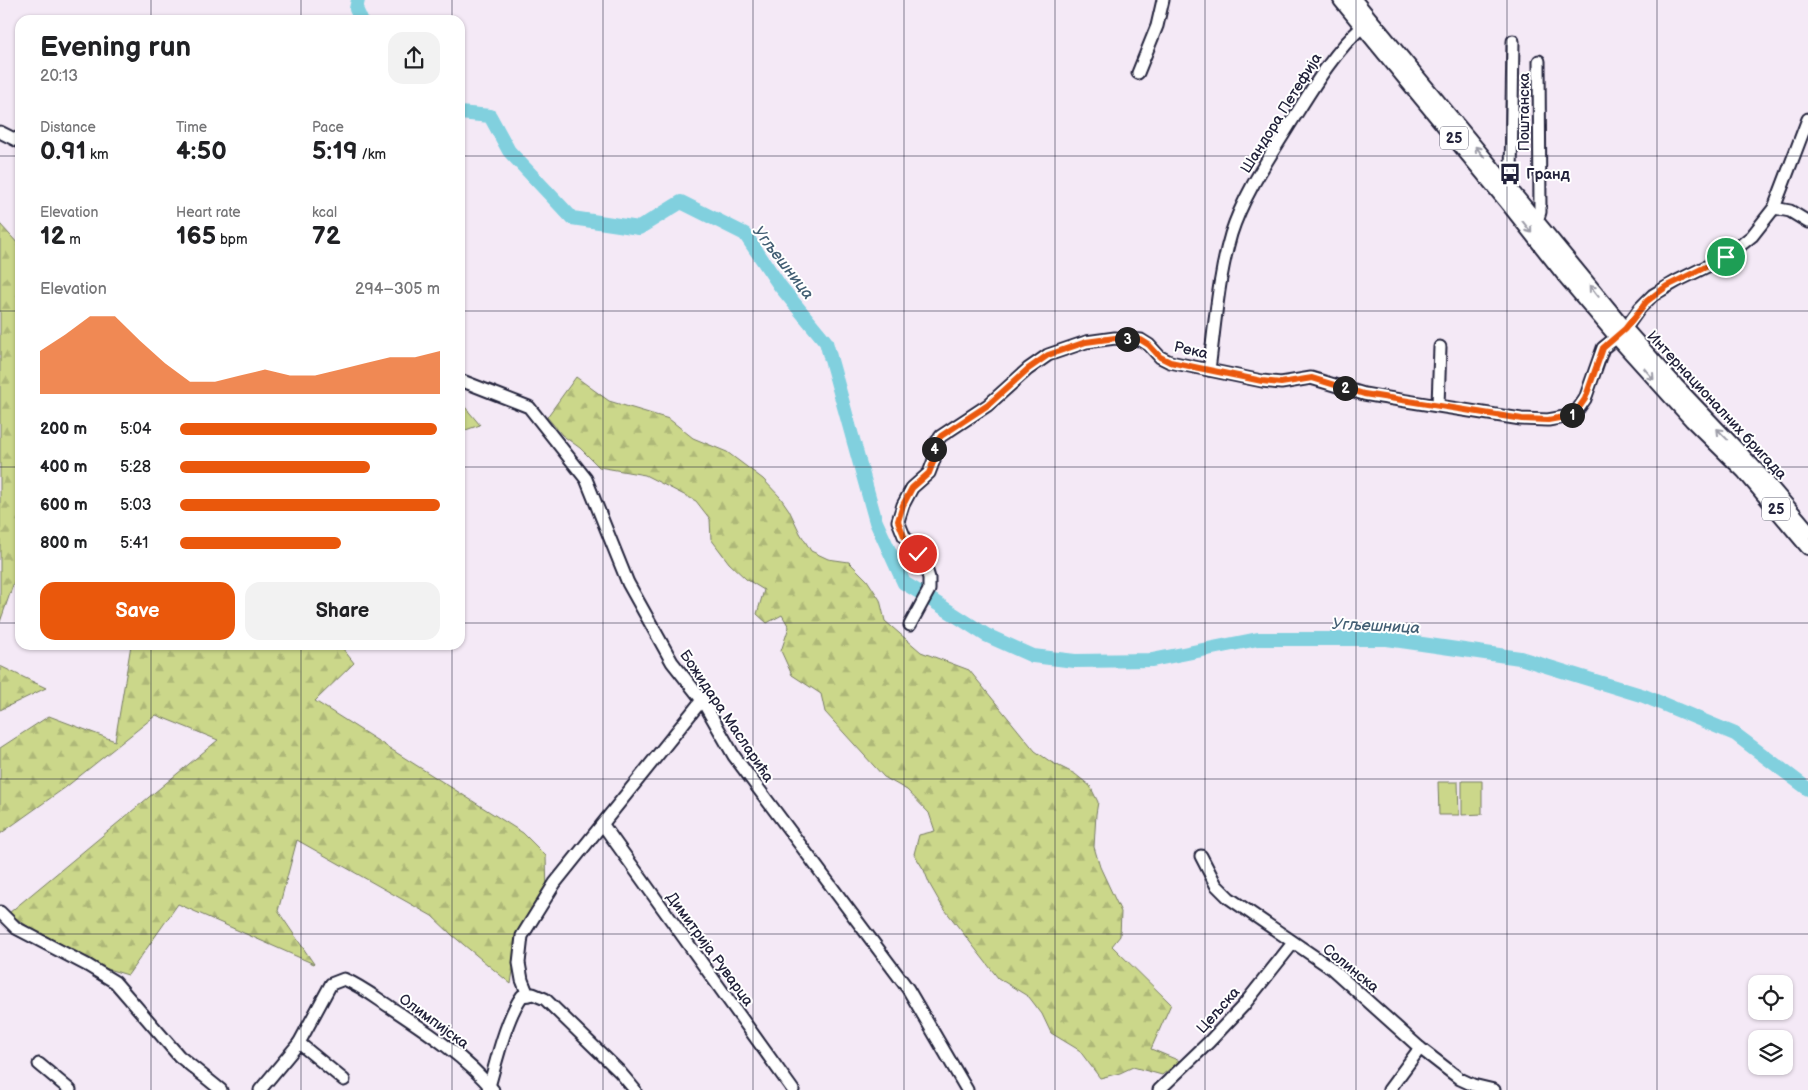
<!DOCTYPE html>
<meta charset="utf-8">
<style>
:root{--surface:#fff;--page:#f2f2f2;--text:#202124;--muted:#757577;--accent:#ea580c}
body{margin:0;font-family:"Balsamiq Sans",sans-serif;background:var(--page);color:var(--text);height:100vh;display:flex;flex-direction:column;font-size:19px;white-space:nowrap}
*{box-sizing:border-box;margin:0}
p{font-size:16px;color:var(--muted)}
.icon{flex:none;width:28px;height:28px;fill:none;stroke:currentColor;stroke-width:2;stroke-linecap:round;stroke-linejoin:round}
.map{position:relative;flex:1;overflow:hidden}
.side{position:absolute;left:15px;top:15px;width:450px;height:635px;display:flex;flex-direction:column;background:var(--surface);border-radius:15px;box-shadow:0 1px 4px #0004}
.side>*{flex:none}
.tools{position:absolute;left:1748px;top:975px;display:grid;gap:10px}
.tools a{display:grid;place-items:center;width:45px;height:45px;border-radius:10px;background:var(--surface);box-shadow:0 1px 4px #0004;font-size:25px}
.pin{position:absolute;display:grid;place-items:center;width:42px;height:42px;color:#fff;margin:-21px;border:2px solid #fff;border-radius:50%;box-shadow:0 1px 5px #0007}
.km{position:absolute;width:25px;height:25px;margin:-12px;border-radius:50%;background:#222;color:#fff;font-size:14px;line-height:25px;text-align:center}
.round{display:grid;place-items:center;flex:none;width:52px;height:52px;border-radius:15px;background:var(--page)}
.head{display:flex;align-items:center;justify-content:space-between;height:85px;padding:0 25px}
h1{font-size:28px;font-weight:800;line-height:38px}
.figures{display:grid;grid-template-columns:repeat(3,1fr);gap:8px;height:85px;padding:5px 25px}
.figures div{display:grid;align-content:center}
.figures b{font-size:25px;font-weight:800}
.figures small{font-size:14px;font-weight:400}
.figures p{font-size:14px}
.chart{height:140px;padding:10px 25px}
.chart p{display:flex;justify-content:space-between}
.chart svg{width:100%;height:90px;margin-top:5px;fill:var(--accent);opacity:.7}
.primary-button{display:flex;gap:10px;margin-top:auto;padding:10px 25px}
.primary-button a{flex:1;height:58px;border-radius:15px;background:var(--accent);color:#fff;font-size:20px;font-weight:800;line-height:58px;text-align:center}
.primary-button a+a{background:var(--page);color:var(--text)}
ul{padding:0 25px;list-style:none;font-size:16px}
li{display:grid;grid-template-columns:80px 60px 1fr;align-items:center;height:38px}
li i{height:12px;border-radius:6px;background:var(--accent)}
.map>svg:first-child{display:block}
</style>
<div class="map">
<svg width="1808" height="1090" viewBox="0 0 1808 1090">
<defs>
<pattern id="forest-firs" width="22" height="20" patternUnits="userSpaceOnUse" patternTransform="scale(1.25)"><rect width="22" height="20" fill="#cbd78a"/><path d="M5 1l3.5 6h-7zM16 11l3.5 6h-7z" fill="#aeb878"/></pattern>
</defs>
<rect width="100%" height="100%" fill="#f4e9f6"/>
<filter id="ink" filterUnits="userSpaceOnUse"><feTurbulence type="fractalNoise" baseFrequency=".02" numOctaves="2"/><feDisplacementMap in="SourceGraphic" scale="10" xChannelSelector="R" yChannelSelector="G"/><feConvolveMatrix kernelMatrix="1 2 1 2 8 2 1 2 1" color-interpolation-filters="sRGB"/></filter>
<g filter="url(#ink)">
<!-- forest -->
<g fill="url(#forest-firs)" stroke="#767c62">
<path d="M0,224l20,22v319l-20,57z"/>
<path d="M576,377l33,24 60,18 24,19 34,14 36,27 17,18 9,13 11,23 11,18 17,8 21,3 18,18 13,20 5,21 36,31 48,18 66,81 16,11 24,12 15,12 8,16 -2,12 -2,33 6,20 21,45 -1,24 -8,10 59,58 -20,45 29,12 -18,14 -29,-8 -13,6 -20,5 -21,-28 -28,-17 -9,-19 -13,-17 -31,-19 -56,-72 -12,-21 -6,-15 -10,-16 5,-19 16,-4 -6,-18 -22,-23 -23,-13 -59,-65 -4,-18 -29,-19 -11,-24 8,-24 -7,-12 -15,8 -10,-9 7,-24 -18,-11 -17,-16 -18,-24 -1,-20 -14,-18 -51,-26 -46,-8 -19,-19 -18,-13 -15,-18z"/>
<path d="M460,401l20,24 -20,7z"/>
<path d="M131,645h209l14,18 -39,38 208,132 23,23 1,38 -29,43 -7,47 -59,-49 -20,-19 -135,-76 -19,71 36,53 -136,-60 -50,71 -54,-16 -65,-46 209,-173 -62,-25 -90,72 -66,47v-86l49,-32 66,25z"/>
<path d="M0,666l46,22 -46,22z"/>
</g>
<!-- garden -->
<g fill="#cbd78a" stroke="#767c62">
<path d="M1462,781h20v33l-20,1z"/>
<path d="M1438,782h20l1,33h-20z"/>
</g>
<g fill="none" stroke-linecap="round" stroke-linejoin="round">
<!-- river -->
<g stroke="#81d0de" stroke-width="14">
<path d="M358,0l-2,9 5,11"/>
<path d="M460,113l30,3 19,35 63,67 67,10 42,-26 64,32 35,52 46,56 50,180 28,61 20,12"/>
<path d="M927,597l59,38 47,21 42,5 77,-1 106,-21h129l133,19 124,38 91,38 73,55"/>
</g>
<!-- minor casing -->
<g stroke="#22223b" stroke-width="15">
<g id="minor">
<path d="M1138,73l19,-47 6,-26"/>
<path d="M0,132l20,10"/>
<path d="M1509,187l2,-11 2,-135"/>
<path d="M1774,208l16,3 18,11"/>
<path d="M1537,222l3,-10 -1,-151"/>
<path d="M1625,329l15,-21 13,-13 24,-14 49,-24 26,-21 22,-28 34,-89"/>
<path d="M1209,370c6,-45 9,-92 22,-136 12,-38 36,-73 57,-107 23,-36 43,-72 75,-101"/>
<path d="M460,380l69,27 57,72 42,104 44,79 30,38 32,56 174,233 59,101"/>
<path d="M1438,405l2,-58"/>
<path d="M910,625l19,-35v-12l-4,-13 -21,-29 -6,-15 5,-16 9,-17 17,-15 5,-13 1,-16 6,-8 47,-31 40,-36 20,-14 38,-13 29,-4 26,2 8,5 11,12 10,5 92,19 19,2 30,-5 53,16 17,3 140,22 27,1 22,-4 6,-4 9,-13 18,-51 14,-11"/>
<path d="M603,825l190,265"/>
<path d="M1201,856l15,29 13,13 102,70 89,80 40,31 13,6 21,5"/>
<path d="M0,912l16,16 71,37 28,17 64,74 42,34"/>
<path d="M528,995l-6,-15 -3,-17 3,-27 33,-53 147,-183"/>
<path d="M299,1043l45,37"/>
<path d="M39,1064l31,26"/>
<path d="M260,1090l39,-47 32,-59 13,-5c17,7 31,18 46,28 36,24 76,50 103,83"/>
<path d="M488,1090c8,-27 18,-72 34,-94l11,-2 12,5 74,72 16,19"/>
<path d="M1159,1090l50,-48 34,-36 50,-63"/>
<path d="M1389,1090l31,-42"/>
</g>
</g>
<!-- major casing -->
<g stroke="#22223b" stroke-width="18">
<g id="major">
<path d="M1341,0l166,202 59,75 51,60 75,83 52,51 64,76"/>
<path d="M1354,0l271,329 51,57 80,84 52,61"/>
</g>
</g>
<!-- minor -->
<use href="#minor" stroke="#fff" stroke-width="11"/>
<!-- major -->
<use href="#major" stroke="#fff" stroke-width="14"/>
</g>
<!-- one-way arrows -->
<defs><path id="oneway-shaft" d="M-6 0H5M1.5-3L5.5 0L1.5 3" fill="none" stroke-width="1.6" stroke-linecap="round" stroke-linejoin="round" transform="scale(1.25)"/></defs>
<g stroke="#9c9ca7">
<use href="#oneway-shaft" transform="translate(1480 152) rotate(-130)"/>
<use href="#oneway-shaft" transform="translate(1527 227) rotate(52)"/>
<use href="#oneway-shaft" transform="translate(1594 291) rotate(-129)"/>
<use href="#oneway-shaft" transform="translate(1649 374) rotate(49)"/>
<use href="#oneway-shaft" transform="translate(1722 434) rotate(-134)"/>
</g>
</g>
<g fill="none" stroke-linecap="round" stroke-linejoin="round" filter="url(#ink)">
<!-- route casing -->
<g stroke="#fff" stroke-width="10">
<path id="route" d="M918,554l-14,-18 -6,-15 5,-16 9,-17 17,-15 5,-13 1,-16 6,-8 47,-31 40,-36 20,-14 38,-13 29,-4 26,2 8,5 11,12 10,5 92,19 19,2 31,-5 52,16 158,25 26,1 22,-4 6,-4 9,-13 18,-51 22,-19 22,-28 20,-15 59,-29"/>
</g>
<!-- route -->
<use href="#route" stroke="#ea580c" stroke-width="6"/>
</g>
<!-- grid -->
<path fill="none" stroke="#22223b" stroke-width="1" stroke-opacity="0.55" d="M151,0v20M301,0v20M452,0v20M603,0v1090M753,0v1090M904,0v1090M1055,0v1090M1205,0v1090M1356,0v1090M1507,0v1090M1657,0v1090M0,156h20M460,156h1348M0,311h20M460,311h1348M0,467h20M460,467h1348M0,623h20M460,623h1348M151,645v445M301,645v445M452,645v445M0,779h1808M0,934h1808"/>
<!-- icons -->
<defs>
<g id="bus-bare" transform="scale(1.725)"><path d="M-5-6H5V4H4V6H2V4H-2V6H-4V4H-5ZM-3.5-4V0h7V-4ZM-3.5 1.2v1.5H-2V1.2ZM2 1.2v1.5H3.5V1.2Z" fill="#22223b" stroke="#fff" stroke-width="2.5" paint-order="stroke"/></g>
</defs>
<g fill-rule="evenodd">
<use href="#bus-bare" x="1510" y="174"/>
</g>
<g text-anchor="middle" stroke-width="4" stroke-linejoin="round" paint-order="stroke">
<!-- shield labels -->
<g fill="#fff" stroke="#646476" stroke-width="1">
<rect x="1440" y="126.5" width="28" height="23" rx="4"/>
<rect x="1762" y="497.5" width="28" height="23" rx="4"/>
</g>
<g font-size="14" font-weight="bold" fill="#22223b">
<text x="1454" y="143">25</text>
<text x="1776" y="514">25</text>
</g>
<!-- street labels -->
<g font-size="15" fill="#22223b" stroke="#fff">
<text transform="translate(1524 112) rotate(-90)" y="5">Поштанска</text>
<text transform="translate(1281 113) rotate(-58)" y="5">Шандора Петефија</text>
<text transform="translate(1191 350) rotate(13)" y="5">Река</text>
<text transform="translate(1717 405) rotate(47)" y="5">Интернационалних бригада</text>
<text transform="translate(727 716) rotate(56)" y="5">Божидара Масларића</text>
<text transform="translate(710 949) rotate(54)" y="5">Димитрија Руварца</text>
<text transform="translate(1351 968) rotate(39)" y="5">Солинска</text>
<text transform="translate(1218 1010) rotate(-48)" y="5">Цељска</text>
<text transform="translate(434 1021) rotate(36)" y="5">Олимпијска</text>
</g>
<!-- poi labels -->
<g font-size="15" font-weight="bold" fill="#22223b" stroke="#fff" text-anchor="start">
<text x="1526" y="179">Гранд</text>
</g>
<!-- water labels -->
<g font-size="16" font-style="italic" fill="#435f74" stroke="#fff">
<text transform="translate(784 262) rotate(52)" y="6">Угљешница</text>
<text transform="translate(1376 625) rotate(3)" y="6">Угљешница</text>
</g>
</g>
</svg>
<div class="tools">
<a><svg class="icon" aria-label="locate" viewBox="0 0 24 24"><circle cx="12" cy="12" r="6"/><path d="M12 2v4M12 18v4M2 12h4M18 12h4"/></svg></a>
<a><svg class="icon" aria-label="layers" viewBox="0 0 24 24"><path d="M12 4l9 5-9 5-9-5zM3 14l9 5 9-5"/></svg></a>
</div>
<div class="pin" style="left:1726px;top:257px;background:#1e9e55"><svg class="icon" aria-label="arrive" viewBox="0 0 24 24"><path d="M6 21V4h12l-3 4 3 4H6"/></svg></div>
<div class="pin" style="left:918px;top:554px;background:#d93025"><svg class="icon" aria-label="check" viewBox="0 0 24 24"><path d="M5 12l5 5 9-10"/></svg></div>
<b class="km" style="left:1572px;top:415px">1</b>
<b class="km" style="left:1345px;top:388px">2</b>
<b class="km" style="left:1127px;top:339px">3</b>
<b class="km" style="left:934px;top:449px">4</b>
<section class="side">
<div class="head"><div><h1>Evening run</h1><p>20:13</p></div><a class="round"><svg class="icon" aria-label="share" viewBox="0 0 24 24"><path d="M12 15V3M7 8l5-5 5 5M5 13v7h14v-7"/></svg></a></div>
<div class="figures">
<div><p>Distance</p><b>0.91<small> km</small></b></div>
<div><p>Time</p><b>4:50</b></div>
<div><p>Pace</p><b>5:19<small> /km</small></b></div>
</div>
<div class="figures">
<div><p>Elevation</p><b>12<small> m</small></b></div>
<div><p>Heart rate</p><b>165<small> bpm</small></b></div>
<div><p>kcal</p><b>72</b></div>
</div>
<div class="chart"><p><span>Elevation</span>294–305 m</p>
<svg viewBox="0 0 160 44" preserveAspectRatio="none"><path d="M0 44V23L10 15L20 6L30 6L40 18L50 29L60 38L70 38L80 35L90 32L100 35L110 35L120 32L130 29L140 26L150 26L160 23V44z"/></svg>
</div>
<ul>
<li><b>200 m</b>5:04<i style="width:99%"></i></li>
<li><b>400 m</b>5:28<i style="width:73%"></i></li>
<li><b>600 m</b>5:03<i style="width:100%"></i></li>
<li><b>800 m</b>5:41<i style="width:62%"></i></li>
</ul>
<div class="primary-button"><a>Save</a><a>Share</a></div>
</section>
</div>
